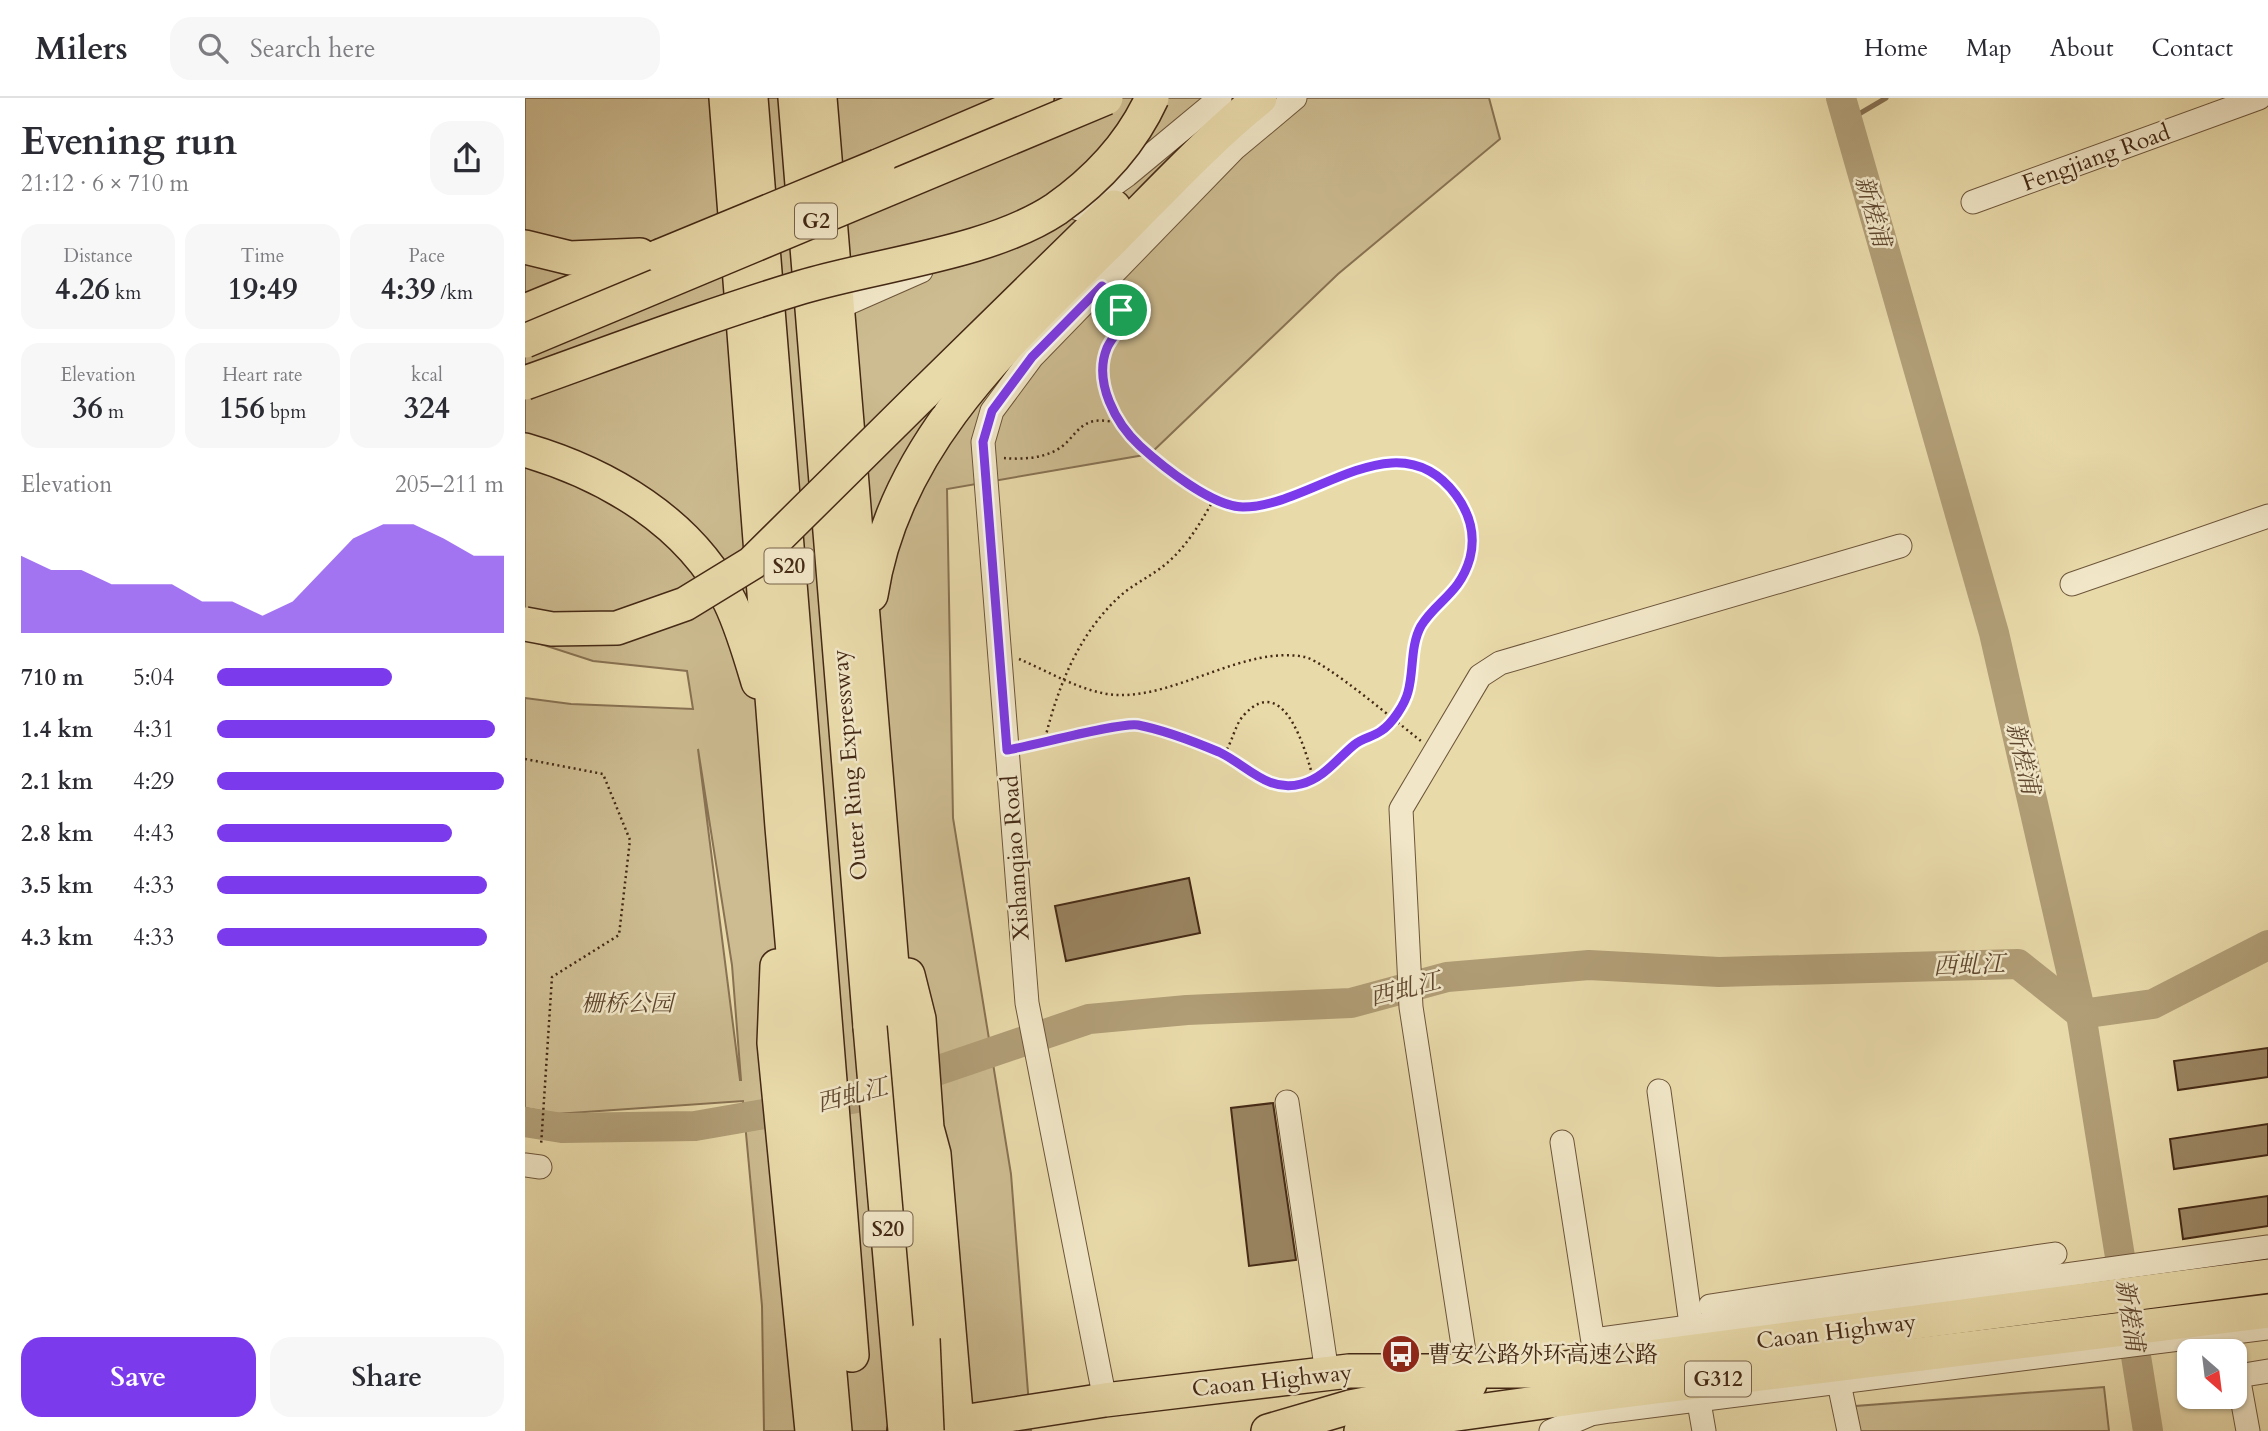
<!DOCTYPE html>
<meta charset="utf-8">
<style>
:root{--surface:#fff;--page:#f7f7f7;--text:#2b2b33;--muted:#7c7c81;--line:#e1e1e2;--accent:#7c3aed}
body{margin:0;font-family:Cardo,"Noto Serif SC",serif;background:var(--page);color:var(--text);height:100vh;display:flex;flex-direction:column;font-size:26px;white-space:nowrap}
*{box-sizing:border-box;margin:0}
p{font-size:23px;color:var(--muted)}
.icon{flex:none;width:38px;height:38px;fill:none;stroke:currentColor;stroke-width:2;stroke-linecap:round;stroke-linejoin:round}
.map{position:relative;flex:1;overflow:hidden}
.side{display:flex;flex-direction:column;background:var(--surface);width:525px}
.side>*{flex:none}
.needle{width:46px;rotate:152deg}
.controls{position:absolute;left:1652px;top:1241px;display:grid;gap:14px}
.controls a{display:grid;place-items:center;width:70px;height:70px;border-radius:14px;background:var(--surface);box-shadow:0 2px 5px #0004;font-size:35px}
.pin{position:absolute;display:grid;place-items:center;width:60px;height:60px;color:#fff;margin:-30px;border:4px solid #fff;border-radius:50%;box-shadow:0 2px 7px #0007}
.round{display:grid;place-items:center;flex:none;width:74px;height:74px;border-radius:21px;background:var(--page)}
.headline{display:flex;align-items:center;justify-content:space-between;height:119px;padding:0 21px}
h1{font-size:38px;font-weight:700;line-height:52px}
.figures{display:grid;grid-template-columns:repeat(3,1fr);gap:10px;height:119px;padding:7px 21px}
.figures div{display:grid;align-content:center;border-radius:18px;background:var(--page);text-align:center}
.figures b{font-size:30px;font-weight:700}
.figures small{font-size:19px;font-weight:400}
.figures p{font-size:19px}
.chart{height:196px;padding:14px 21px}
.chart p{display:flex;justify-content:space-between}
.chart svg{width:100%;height:126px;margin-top:7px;fill:var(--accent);opacity:.7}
.primary-button{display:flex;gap:14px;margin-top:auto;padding:14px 21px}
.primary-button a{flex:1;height:80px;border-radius:21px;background:var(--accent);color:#fff;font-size:28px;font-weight:700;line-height:80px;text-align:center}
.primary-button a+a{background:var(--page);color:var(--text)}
ul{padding:0 21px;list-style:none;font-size:23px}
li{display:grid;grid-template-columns:112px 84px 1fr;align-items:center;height:52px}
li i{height:18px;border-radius:9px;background:var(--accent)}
header{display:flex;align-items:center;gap:42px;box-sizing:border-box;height:98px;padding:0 35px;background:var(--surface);border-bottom:2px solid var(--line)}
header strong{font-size:33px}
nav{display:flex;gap:38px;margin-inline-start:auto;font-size:24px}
.search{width:490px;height:63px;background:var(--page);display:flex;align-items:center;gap:18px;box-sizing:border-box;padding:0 24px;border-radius:21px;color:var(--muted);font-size:26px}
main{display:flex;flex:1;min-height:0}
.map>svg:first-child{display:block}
</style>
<header>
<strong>Milers</strong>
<div class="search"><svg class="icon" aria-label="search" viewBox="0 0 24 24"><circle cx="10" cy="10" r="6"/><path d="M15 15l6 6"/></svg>Search here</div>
<nav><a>Home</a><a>Map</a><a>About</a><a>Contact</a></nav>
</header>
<main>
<section class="side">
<div class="headline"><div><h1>Evening run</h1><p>21:12 · 6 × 710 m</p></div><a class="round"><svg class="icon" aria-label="share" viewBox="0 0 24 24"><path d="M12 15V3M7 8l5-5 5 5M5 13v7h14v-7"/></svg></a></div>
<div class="figures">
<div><p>Distance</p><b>4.26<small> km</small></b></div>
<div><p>Time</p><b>19:49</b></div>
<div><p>Pace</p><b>4:39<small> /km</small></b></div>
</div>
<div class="figures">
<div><p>Elevation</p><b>36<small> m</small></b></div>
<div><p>Heart rate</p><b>156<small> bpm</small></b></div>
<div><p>kcal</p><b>324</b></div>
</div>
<div class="chart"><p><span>Elevation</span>205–211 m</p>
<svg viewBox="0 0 160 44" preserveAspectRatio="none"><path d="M0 44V17L10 22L20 22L30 27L40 27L50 27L60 33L70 33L80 38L90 33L100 22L110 11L120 6L130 6L140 11L150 17L160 17V44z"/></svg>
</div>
<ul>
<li><b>710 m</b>5:04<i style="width:61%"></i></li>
<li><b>1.4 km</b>4:31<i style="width:97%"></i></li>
<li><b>2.1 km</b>4:29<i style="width:100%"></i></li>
<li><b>2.8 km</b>4:43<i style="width:82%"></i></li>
<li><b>3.5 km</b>4:33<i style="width:94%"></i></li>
<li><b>4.3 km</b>4:33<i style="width:94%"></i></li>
</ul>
<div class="primary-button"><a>Save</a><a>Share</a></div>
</section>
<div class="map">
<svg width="1743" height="1333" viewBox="0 0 1743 1333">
<rect width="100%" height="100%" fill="#e9daaa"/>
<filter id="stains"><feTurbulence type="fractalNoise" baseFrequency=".00286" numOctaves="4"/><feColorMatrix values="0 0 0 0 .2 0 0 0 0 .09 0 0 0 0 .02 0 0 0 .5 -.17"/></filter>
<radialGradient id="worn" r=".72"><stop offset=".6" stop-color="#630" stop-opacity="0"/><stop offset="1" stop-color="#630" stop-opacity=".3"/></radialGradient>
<!-- green -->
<g fill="#cdbc91" stroke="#887253" stroke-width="2" fill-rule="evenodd">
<path d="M0,0h964l11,41 -162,135 -188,180 -203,35 6,329 58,356 20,257h-267l-2,-125 -19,-205 -187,13 -31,-6v-410l46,6 122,5 -6,-38 -94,-10 -68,-22zM173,651l34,216 9,115h-1z"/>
<path d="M1579,1289l5,44h-260l-6,-24z"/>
</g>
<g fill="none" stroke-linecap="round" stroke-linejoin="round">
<!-- stream -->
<path stroke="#856f50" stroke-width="5" d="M1322,23l39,-23"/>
<!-- river -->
<g stroke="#b19e77" stroke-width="30">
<path d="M1316,0l153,535 87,381 67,417"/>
<path d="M0,1024l37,6 133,-2 162,-28 232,-79 98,-9 164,-7 96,-26 142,-12 130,7 299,-8 63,50 72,-10 115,-59"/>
</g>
</g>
<!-- building -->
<g fill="#9a8562" stroke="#442915" stroke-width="2">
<path d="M664,780l11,55 -134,28 -11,-55z"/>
<path d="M1743,950v29l-90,13 -4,-29z"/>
<path d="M748,1005l23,157 -47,6 -18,-158z"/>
<path d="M1743,1026v31l-94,14 -4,-30z"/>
<path d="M1743,1098v30l-85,13 -4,-30z"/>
</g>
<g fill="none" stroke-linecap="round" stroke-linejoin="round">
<!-- minor casing -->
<g stroke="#6d553a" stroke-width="25">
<g id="minor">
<path d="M1448,104l286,-104"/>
<path d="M554,111l48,-34 93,-77"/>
<path d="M312,210l84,-37"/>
<path d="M1547,486l196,-68"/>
<path d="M1134,993l34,248"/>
<path d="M762,1004l40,271"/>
<path d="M1037,1044l33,213"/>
<path d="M0,1067l15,2"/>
<path d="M1185,1208l345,-52"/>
<path d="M1069,1242l674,-93"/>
<path d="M1311,1271l13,62"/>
<path d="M942,1273l-56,-364 -10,-198 79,-133 20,-13 400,-117"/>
<path d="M1171,1287l8,46"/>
<path d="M580,1302l-78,-397 -44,-561 9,-31 40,-54 202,-208 61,-51"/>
<path d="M1026,1333l40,-17 19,-3 658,-83"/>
<path d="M1723,1333l-10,-55 30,-5"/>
</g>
</g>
<!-- highway casing -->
<g stroke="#442915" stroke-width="36">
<g id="highway">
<path d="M201,0l56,729 53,604"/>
<path d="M226,0l101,1257"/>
<path d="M270,0l75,929"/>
<path d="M295,0l103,1241"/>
<path d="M353,68l159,-68"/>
<path d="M0,149l45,11 70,-3"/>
<path d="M0,213l135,-55"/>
<path d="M398,296l191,-187"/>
<path d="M0,352c82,24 165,72 205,152 12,25 20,53 28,80"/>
<path d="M346,497c23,-152 140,-255 243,-357 48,-48 94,-98 146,-140"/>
<path d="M252,868l-3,77 38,388"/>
<path d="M383,877l11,44 8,109 7,26 23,270"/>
<path d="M379,1333l201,-31 244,-29h192l727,-95"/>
<path d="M743,1333l82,-24 120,-23"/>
<path d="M836,1333l38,-9 209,-29 660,-82"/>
</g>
</g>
<!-- path -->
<g stroke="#442915" stroke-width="2.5" stroke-dasharray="2 3.5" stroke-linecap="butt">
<path d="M479,360c20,2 48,0 63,-16 7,-7 12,-15 21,-19 10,-5 23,-1 33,0"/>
<path d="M494,561c31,13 66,35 99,36 60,2 128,-50 187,-38 21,5 94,67 116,84"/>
<path d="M519,645c13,-54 33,-107 75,-146 14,-13 33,-21 48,-34 20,-17 34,-41 47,-64"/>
<path d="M503,648c22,-4 90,-23 109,-21 16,2 68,20 84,28 26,13 45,38 78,31 25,-5 38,-26 56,-40 8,-6 19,-8 26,-14 10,-7 20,-21 25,-32 10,-22 5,-47 14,-69 4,-8 13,-15 20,-22 13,-14 25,-30 30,-49 9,-38 -17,-81 -54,-94 -16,-5 -36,0 -52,5 -42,13 -89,43 -134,37 -24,-3 -69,-43 -88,-58 -26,-22 -49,-66 -35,-100 8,-18 22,-27 7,-47"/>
<path d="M699,656c9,-13 11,-30 20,-39 40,-44 62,36 69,63"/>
<path d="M0,661l78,15 27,66 -11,95 -67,42 -11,169"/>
</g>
<!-- minor -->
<use href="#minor" stroke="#f1e7c8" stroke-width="23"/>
<!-- highway -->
<use href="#highway" stroke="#e9daaa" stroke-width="33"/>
<!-- highway-bridge casing -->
<g stroke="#442915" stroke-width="36" stroke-linecap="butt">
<g id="highway-bridge">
<path d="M135,158l218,-90"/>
<path d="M0,243l581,-243"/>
<path d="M0,285c92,-33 184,-68 277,-96 77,-23 188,-34 254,-78 41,-29 75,-65 96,-111"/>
<path d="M0,526l27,5 65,-1 68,-24 67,-41 171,-169"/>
<path d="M345,929l35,404"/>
<path d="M398,1241l4,92"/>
</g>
</g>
<!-- highway-bridge -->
<use href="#highway-bridge" stroke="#e9daaa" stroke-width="33"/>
</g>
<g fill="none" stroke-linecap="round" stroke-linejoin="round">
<!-- route casing -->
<g stroke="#fff" stroke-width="14">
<path id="route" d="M577,188c5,6 15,15 18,23 7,16 -8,27 -13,39 -14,34 9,76 33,98 23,21 73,61 103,61 70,0 154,-91 213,-12 14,19 20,39 14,63 -10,36 -34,43 -49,68 -11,20 -7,45 -13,66 -3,12 -16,32 -27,39 -8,6 -19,7 -27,14 -17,14 -30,33 -53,39 -34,9 -54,-19 -82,-32 -24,-10 -55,-22 -81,-27 -18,-3 -106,21 -131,25l-24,-308 9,-31 40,-54z"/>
</g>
<!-- route -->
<use href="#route" stroke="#7c3aed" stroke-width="9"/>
</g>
<!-- icons -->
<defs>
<g id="bus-disc" transform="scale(2.0125)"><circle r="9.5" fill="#8f2418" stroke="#f1e7c8"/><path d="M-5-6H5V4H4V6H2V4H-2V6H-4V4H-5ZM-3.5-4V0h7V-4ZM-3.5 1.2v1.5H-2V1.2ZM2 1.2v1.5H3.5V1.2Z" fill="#fff"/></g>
</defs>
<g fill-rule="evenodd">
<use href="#bus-disc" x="876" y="1256"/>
</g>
<g text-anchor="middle" stroke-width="5" stroke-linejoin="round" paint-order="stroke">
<!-- shield labels -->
<g fill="#f1e7c8" stroke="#78624b" stroke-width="2">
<rect x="270" y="105.5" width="42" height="35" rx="5"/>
<rect x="239.5" y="450.5" width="49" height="35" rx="5"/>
<rect x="338.5" y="1113.5" width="49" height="35" rx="5"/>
<rect x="1160" y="1263.5" width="66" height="35" rx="5"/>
</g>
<g font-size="21" font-weight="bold" fill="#442915">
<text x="291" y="130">G2</text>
<text x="264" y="475">S20</text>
<text x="363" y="1138">S20</text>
<text x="1193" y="1288">G312</text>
</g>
<!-- street labels -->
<g font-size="23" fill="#442915" stroke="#f1e7c8">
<text transform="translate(1571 59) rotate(-20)" y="8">Fengjiang Road</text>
<text transform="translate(324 667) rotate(-95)" y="8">Outer Ring Expressway</text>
<text transform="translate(490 760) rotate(-94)" y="8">Xishanqiao Road</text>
<text transform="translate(1311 1233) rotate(-7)" y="8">Caoan Highway</text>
<text transform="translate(747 1282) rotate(-6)" y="8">Caoan Highway</text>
</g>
<!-- park labels -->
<g font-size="23" font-style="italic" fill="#5f462e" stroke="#f1e7c8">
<text x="102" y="913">栅桥公园</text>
</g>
<!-- poi labels -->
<g font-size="23" fill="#442915" stroke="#f1e7c8" text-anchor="start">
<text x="903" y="1264">曹安公路外环高速公路</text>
</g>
<!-- water labels -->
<g font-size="24" font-style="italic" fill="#5f462e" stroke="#f1e7c8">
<text transform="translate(1348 113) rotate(74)" y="8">新槎浦</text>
<text transform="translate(1498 660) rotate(77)" y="8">新槎浦</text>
<text transform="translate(1444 867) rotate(-2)" y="8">西虬江</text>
<text transform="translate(880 891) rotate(-14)" y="8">西虬江</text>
<text transform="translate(327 997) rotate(-14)" y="8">西虬江</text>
<text transform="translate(1605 1217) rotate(81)" y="8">新槎浦</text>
</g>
</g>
<rect width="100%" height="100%" filter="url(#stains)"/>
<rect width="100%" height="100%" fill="url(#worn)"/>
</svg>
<div class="controls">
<a><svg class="needle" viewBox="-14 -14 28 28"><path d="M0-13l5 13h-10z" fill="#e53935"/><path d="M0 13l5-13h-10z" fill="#7c7c81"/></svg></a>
</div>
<div class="pin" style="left:596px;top:212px;background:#1e9e55"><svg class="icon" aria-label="arrive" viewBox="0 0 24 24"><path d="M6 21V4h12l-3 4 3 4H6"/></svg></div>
</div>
</main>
